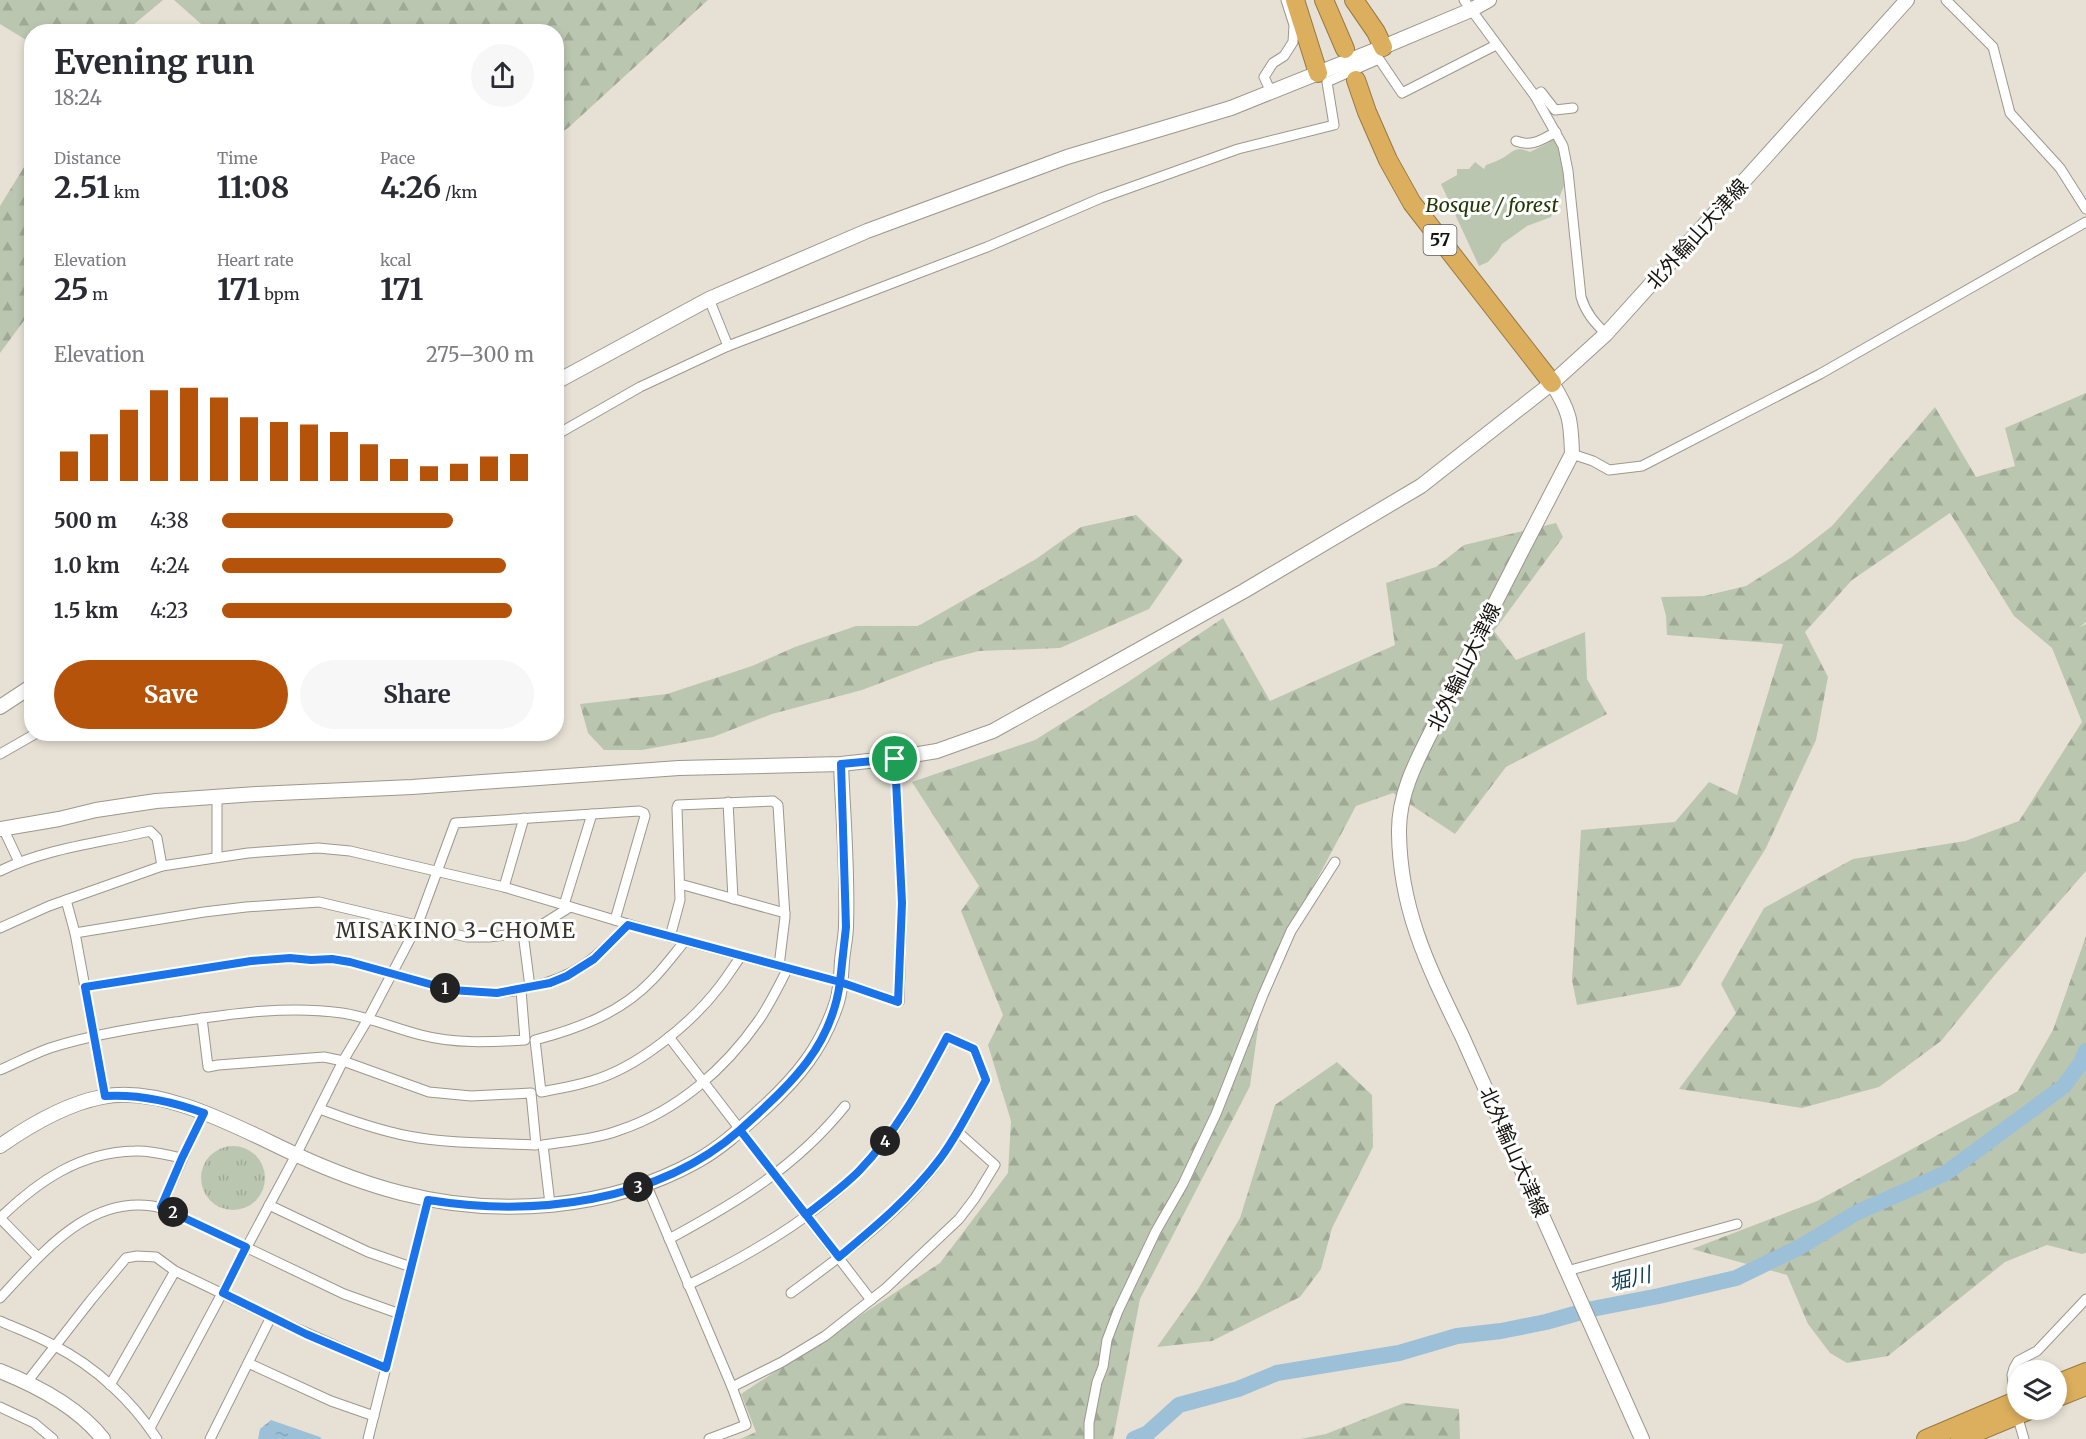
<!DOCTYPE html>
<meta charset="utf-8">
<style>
:root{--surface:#fff;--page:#f7f7f7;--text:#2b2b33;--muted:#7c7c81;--accent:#b45309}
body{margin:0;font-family:Merriweather,"Noto Sans JP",serif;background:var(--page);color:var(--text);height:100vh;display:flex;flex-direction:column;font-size:22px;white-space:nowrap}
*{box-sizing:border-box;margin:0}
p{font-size:20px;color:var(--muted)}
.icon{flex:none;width:33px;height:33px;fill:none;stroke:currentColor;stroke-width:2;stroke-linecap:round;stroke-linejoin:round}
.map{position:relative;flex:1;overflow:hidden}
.details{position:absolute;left:24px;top:24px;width:540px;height:717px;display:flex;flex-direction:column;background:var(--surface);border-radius:24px;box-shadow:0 3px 9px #0003}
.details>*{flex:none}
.controls{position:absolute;left:2007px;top:1360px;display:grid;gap:12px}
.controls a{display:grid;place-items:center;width:60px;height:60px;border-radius:50%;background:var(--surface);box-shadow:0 3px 9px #0003;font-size:30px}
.pin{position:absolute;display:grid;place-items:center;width:51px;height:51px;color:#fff;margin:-26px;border:3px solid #fff;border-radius:50%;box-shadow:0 2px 6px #0007}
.km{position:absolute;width:30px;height:30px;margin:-15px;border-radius:50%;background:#222;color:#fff;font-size:16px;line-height:30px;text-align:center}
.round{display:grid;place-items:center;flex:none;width:63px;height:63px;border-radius:32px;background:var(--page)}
.headline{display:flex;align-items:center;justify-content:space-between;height:102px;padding:0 30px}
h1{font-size:33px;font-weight:700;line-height:45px}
.figures{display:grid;grid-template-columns:repeat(3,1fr);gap:9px;height:102px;padding:6px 30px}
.figures div{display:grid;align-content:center}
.figures b{font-size:30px;font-weight:700}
.figures small{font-size:16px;font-weight:400}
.figures p{font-size:16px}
.chart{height:168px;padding:12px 30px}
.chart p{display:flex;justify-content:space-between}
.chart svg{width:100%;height:108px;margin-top:6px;stroke:var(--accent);stroke-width:6}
.button{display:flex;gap:12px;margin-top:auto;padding:12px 30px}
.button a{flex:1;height:69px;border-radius:36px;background:var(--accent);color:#fff;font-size:24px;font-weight:700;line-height:69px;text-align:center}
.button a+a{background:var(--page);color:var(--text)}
ul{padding:0 30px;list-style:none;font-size:20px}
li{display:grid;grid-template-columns:96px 72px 1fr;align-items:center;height:45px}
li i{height:15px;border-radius:8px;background:var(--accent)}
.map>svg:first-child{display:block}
</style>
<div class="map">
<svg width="2086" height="1439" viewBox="0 0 2086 1439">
<defs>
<pattern id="grass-tufts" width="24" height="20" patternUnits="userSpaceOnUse" patternTransform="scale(1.5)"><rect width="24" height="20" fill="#bbc6b0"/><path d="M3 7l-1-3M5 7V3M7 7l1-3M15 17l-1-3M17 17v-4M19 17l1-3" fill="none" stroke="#a0a996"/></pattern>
<pattern id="forest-firs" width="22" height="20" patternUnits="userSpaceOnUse" patternTransform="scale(1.5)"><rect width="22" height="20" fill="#bbc6b0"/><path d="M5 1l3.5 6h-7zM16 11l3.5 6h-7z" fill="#a0a996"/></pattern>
<pattern id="water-ripples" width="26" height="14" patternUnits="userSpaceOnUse" patternTransform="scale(1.5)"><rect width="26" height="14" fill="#9cc0d7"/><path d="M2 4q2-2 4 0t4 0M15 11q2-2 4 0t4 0" fill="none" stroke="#86a4b7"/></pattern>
</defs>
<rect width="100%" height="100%" fill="#e7e1d5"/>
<!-- grass -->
<circle fill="url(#grass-tufts)" cx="233" cy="1178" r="32"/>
<!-- forest -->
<g fill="url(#forest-firs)">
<path d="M0,0h163l-37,31 -94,1 -1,11 -31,-19z"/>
<path d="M174,0h534l-140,128 -11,7 -1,-103 -347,-1z"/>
<path d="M31,158v157l-5,3 -26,35v-147l29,-47z"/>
<path d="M2086,393v229l-6,5 6,-3v247l-92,105 -53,65 -62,46 -77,21 -123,-19 57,-76 -15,-29 43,-76 89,-49 112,-18 54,-20 63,-99 -30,-74 -38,-32 -64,-103 -98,67 -47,52 23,45 -12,63 -50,108 -86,138 -103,19 -5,-25 9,-150 94,-8 34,-40 28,13 46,-151 -116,-9 -1,-19 -5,-19 43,-1 42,-10 46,-29 40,-31 103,-119 41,70 39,-11 -10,-38z"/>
<path d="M1136,515l47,45 -34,49 -89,39 -81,3 -43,11 -74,28 -90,24 -59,23 -71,13h-38l-16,-17 -8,-29 87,-10 85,-28 43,-19 61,-21h62l118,-67 45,-32z"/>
<path d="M1556,523l7,14 -69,94 22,29 69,-28 2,47 20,35 -101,53 -51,67 -62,-41 -37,13 -91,171 -15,109 -110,213 -27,140h-373l16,-7 -15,-38 199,-131 68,-90 3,-52 -23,-76 15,-30 -42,-104 18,-25 -67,-104 123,-42 93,-58 95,-64 47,83 125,-56 -9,-62 50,-16 28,-22z"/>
<path d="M2086,936v317l-4,1 -35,-9 -42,17 -117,94 -41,7 -17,-10 -22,-29 -21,-49 -95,-26 125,-48 201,-110 35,-61z"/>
<path d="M1337,1062l35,33 1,52 -41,81 -11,41 -21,28 -88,44 -55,6 40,-56 43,-73 35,-113z"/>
<path d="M1404,1403l55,6 1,30h-160l26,-5z"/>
</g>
<!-- green -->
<path fill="#bbc6b0" d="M1556,127l10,54 -15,36 -24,9 -25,18 -4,7 -10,11 -9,4 -38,-82 16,-9v-6h12l6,-7 9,7 2,-4c6,-2 14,-5 20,-9 9,-7 12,-9 24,-4l18,-9z"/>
<!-- water -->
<path fill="url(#water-ripples)" d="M271,1420l49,17 2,2h-64l2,-10z"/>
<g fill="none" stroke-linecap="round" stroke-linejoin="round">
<!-- river -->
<path stroke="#9cc0d7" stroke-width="16" d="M1134,1439l14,-6 31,-28 59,-16 39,-16 122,-20 58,-17 44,-5 45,-9 46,-13 67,-13 77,-18 64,-31 56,-34 90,-40 118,-87 17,-23 5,-12"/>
<!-- street casing -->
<g stroke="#9d978c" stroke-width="11">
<g id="street">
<path d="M1464,0l71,96 28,50 5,25 13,126c5,16 13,25 25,37"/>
<path d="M1946,0l47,47 17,66 50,55 26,41"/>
<path d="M1271,92l-7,-15 9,-14 11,-7 9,-14 1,-17 -8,-25"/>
<path d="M1535,96l6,-4 14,18 18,-2"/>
<path d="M1516,141c16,6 25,-1 40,-9"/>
<path d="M709,299l19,47"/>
<path d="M556,435l84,-48 88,-41 259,-99 114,-49 137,-49 96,-24 -7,-43 52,-23 23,34 94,-48"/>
<path d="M1572,454l21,7 16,9 33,-4 178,-92 266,-152"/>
<path d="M0,754l35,-20"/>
<path d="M728,802l5,97"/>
<path d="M3,828l16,34"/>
<path d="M217,857v-60"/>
<path d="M0,871c46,-23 100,-28 150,-40l7,7 5,28"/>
<path d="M680,884l105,29"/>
<path d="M504,887l20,-69"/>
<path d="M66,900l9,33 30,163"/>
<path d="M564,905l28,-91"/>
<path d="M0,928l49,-22 113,-40 86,-13 70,-5 32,3 154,36 181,54 155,41 59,20 3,-99 -7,-145"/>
<path d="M75,933l129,-21 42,-5 73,-5 148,35h22l34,-4 9,-2 38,-24"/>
<path d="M523,933l7,54c47,-10 65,-29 98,-62"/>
<path d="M670,937l10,-37 -3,-92 1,-3 95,-4 5,4 7,112 -6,49"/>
<path d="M685,941c-11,13 -21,27 -33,39 -31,33 -75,49 -117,60l6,52c16,-3 34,-6 50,-11 46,-13 100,-57 129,-95 7,-9 14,-20 21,-30"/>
<path d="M202,1018l6,49 10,-2 106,-8 19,4 86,31 42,4 60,-3 5,52c-42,-2 -86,-1 -128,-9 -31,-6 -59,-16 -88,-27"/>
<path d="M669,1037l202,263"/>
<path d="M0,1070c16,-7 33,-16 50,-22 40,-13 83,-20 125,-26 55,-8 111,-17 167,-9 27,4 52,15 79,22 34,9 69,7 104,5l-4,-50 -24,3 -46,-3 -101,-28 -18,-3 -21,1 -21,-2 -39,3 -166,26"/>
<path d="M646,1184l86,203 14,38 -37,14"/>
<path d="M550,1204l-7,-59c26,-4 53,-6 77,-15 57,-19 105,-61 139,-110 11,-16 20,-35 29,-52"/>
<path d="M269,1205l99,47 43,15"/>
<path d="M161,1207l42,-94"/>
<path d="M0,1218c38,-37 80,-66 135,-67 15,-1 32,4 47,7"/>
<path d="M0,1218l38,39"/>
<path d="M669,1239c68,-37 126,-71 176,-133"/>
<path d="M1567,1271l170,-47"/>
<path d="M688,1285c69,-34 140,-75 190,-135 29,-34 48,-74 69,-113l27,12 12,31c-14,27 -28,54 -46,79 -39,54 -96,95 -149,134"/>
<path d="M0,1298c43,-46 94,-110 166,-89l178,85 56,20"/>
<path d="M0,1321c18,8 38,15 55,25 41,21 77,55 102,93"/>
<path d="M248,1363l83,38 43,15"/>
<path d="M27,1382l64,-82 35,-42 11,-2 19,1 19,14 96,46 115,51"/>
<path d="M110,1385l65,-114"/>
<path d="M732,1387l50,-25 43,-26 61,-48 73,-69 16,-21 20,-33 -37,-33"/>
<path d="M0,1407l34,16 19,16"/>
<path d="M150,1428l146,-273 47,-94 25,-42 49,-93 38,-103 184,-12 5,2 1,3 -30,104"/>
<path d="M210,1439l61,-122"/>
<path d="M368,1439l60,-239"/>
<path d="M1089,1439v-16l8,-41 6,-15 4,-27 11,-29 38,-80 27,-47 33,-70 47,-119 28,-64 44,-69"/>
<path d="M2024,1439l-7,-24 -5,-40 2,-7 4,-7 19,-10 49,-52"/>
</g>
</g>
<!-- secondary casing -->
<g stroke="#9d978c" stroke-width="16">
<g id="secondary">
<path d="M556,382l153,-83 158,-68 200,-74 164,-49 152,-61 88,-37 18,-10"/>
<path d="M1552,383c18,29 19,37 20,71 -44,85 -89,170 -130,256 -19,40 -44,78 -43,123 1,78 30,135 63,203l180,403"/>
<path d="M0,707l32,-21"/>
<path d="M0,829l59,-10 37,-9 60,-9 101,-7 155,-7 267,-19 162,-4 54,-6 42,-7 56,-20 251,-140 177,-105 131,-103 54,-49 301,-334"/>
<path d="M0,1146c30,-21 65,-42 102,-49 62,-13 142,34 197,59 33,15 67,28 102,37 96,25 208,17 296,-32 25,-14 45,-33 66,-52 35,-32 59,-61 74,-107 4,-13 4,-27 5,-41 1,-12 4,-24 4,-36 2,-53 -3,-108 -5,-161"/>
<path d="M0,1371c35,14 79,37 103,68"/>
</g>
</g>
<!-- highway casing -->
<g stroke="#977942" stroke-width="20">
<g id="highway">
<path d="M1295,0l23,73"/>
<path d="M1324,0l21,49"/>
<path d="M1354,0l22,32 7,15"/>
<path d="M1356,80l11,32 21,48 24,43 140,180"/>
<path d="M2056,1384l30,-12"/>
<path d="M2056,1398l30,-12"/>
<path d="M1926,1439l92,-39"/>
<path d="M1960,1439l70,-29"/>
</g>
</g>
<!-- street -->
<use href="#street" stroke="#fff" stroke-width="9"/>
<!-- secondary -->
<use href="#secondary" stroke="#fff" stroke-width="14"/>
<!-- highway -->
<use href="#highway" stroke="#dcaf5e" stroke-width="18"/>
</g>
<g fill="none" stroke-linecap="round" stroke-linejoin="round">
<!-- route casing -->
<g stroke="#fff" stroke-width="12">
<path id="route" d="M895,759l-54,5 5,163 -6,55 -212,-57 -34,34 -27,17 -17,7 -53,10 -46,-3 -101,-28 -18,-3 -21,1 -21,-2 -39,3 -166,26 20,109c34,-2 66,5 99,17l-22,45 -21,49 85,40 -23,46 83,41 80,34 42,-168c106,17 229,3 312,-70 33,42 66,85 99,127 36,-30 72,-60 100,-97 19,-25 32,-53 47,-80l-12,-31 -27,-12c-25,47 -50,95 -88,134 -16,16 -35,30 -53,44l-66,-85c48,-44 91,-80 100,-148l58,20 4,-99 -7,-144"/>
</g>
<!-- route -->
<use href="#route" stroke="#1a73e8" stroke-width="8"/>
</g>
<g text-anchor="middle" stroke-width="6" stroke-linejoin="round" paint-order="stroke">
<!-- shield labels -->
<rect fill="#fff" stroke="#5c5a57" stroke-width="1.5" x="1423.5" y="225" width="33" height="30" rx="4.5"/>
<g font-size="18" font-weight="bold" fill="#16140f">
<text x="1440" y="246">57</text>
</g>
<!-- park labels -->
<g font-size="20" font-style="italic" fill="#243903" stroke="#fff">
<text x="1492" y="212">Bosque / forest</text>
</g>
<!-- street labels -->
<g font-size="20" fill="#16140f" stroke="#fff">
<text transform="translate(1697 234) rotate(-48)" y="7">北外輪山大津線</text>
<text transform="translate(1464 667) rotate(-64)" y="7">北外輪山大津線</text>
<text transform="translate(1514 1152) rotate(66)" y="7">北外輪山大津線</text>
</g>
<!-- neighbourhood labels -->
<g font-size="21" letter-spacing="1.5" fill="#39342b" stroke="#fff">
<text x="456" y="938">MISAKINO 3-CHOME</text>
</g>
<!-- water labels -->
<g font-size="21" font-style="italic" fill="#104058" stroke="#fff">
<text transform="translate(1630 1279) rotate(-13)" y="7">堀川</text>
</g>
</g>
</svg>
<div class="controls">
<a><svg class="icon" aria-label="layers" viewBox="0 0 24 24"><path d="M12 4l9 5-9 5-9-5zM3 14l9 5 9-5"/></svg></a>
</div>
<div class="pin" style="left:895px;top:759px;background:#1e9e55"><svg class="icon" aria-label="arrive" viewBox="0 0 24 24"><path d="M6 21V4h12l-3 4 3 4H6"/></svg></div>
<b class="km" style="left:445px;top:988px">1</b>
<b class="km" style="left:173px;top:1212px">2</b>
<b class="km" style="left:638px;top:1187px">3</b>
<b class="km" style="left:885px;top:1141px">4</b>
<section class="details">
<div class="headline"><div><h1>Evening run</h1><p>18:24</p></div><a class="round"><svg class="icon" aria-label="share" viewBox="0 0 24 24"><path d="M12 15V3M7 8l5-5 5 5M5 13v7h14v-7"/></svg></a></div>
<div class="figures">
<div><p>Distance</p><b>2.51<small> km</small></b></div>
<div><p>Time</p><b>11:08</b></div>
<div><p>Pace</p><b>4:26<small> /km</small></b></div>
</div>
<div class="figures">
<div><p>Elevation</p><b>25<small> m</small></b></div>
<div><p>Heart rate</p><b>171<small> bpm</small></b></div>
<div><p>kcal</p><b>171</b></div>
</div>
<div class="chart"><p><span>Elevation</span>275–300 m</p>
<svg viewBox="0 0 160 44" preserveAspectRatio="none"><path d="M5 44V32M15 44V25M25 44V15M35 44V7M45 44V6M55 44V10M65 44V18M75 44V20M85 44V21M95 44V24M105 44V29M115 44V35M125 44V38M135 44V37M145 44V34M155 44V33"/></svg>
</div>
<ul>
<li><b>500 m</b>4:38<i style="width:74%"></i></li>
<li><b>1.0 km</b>4:24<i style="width:91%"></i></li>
<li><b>1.5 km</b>4:23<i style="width:93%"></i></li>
</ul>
<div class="button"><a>Save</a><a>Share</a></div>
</section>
</div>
